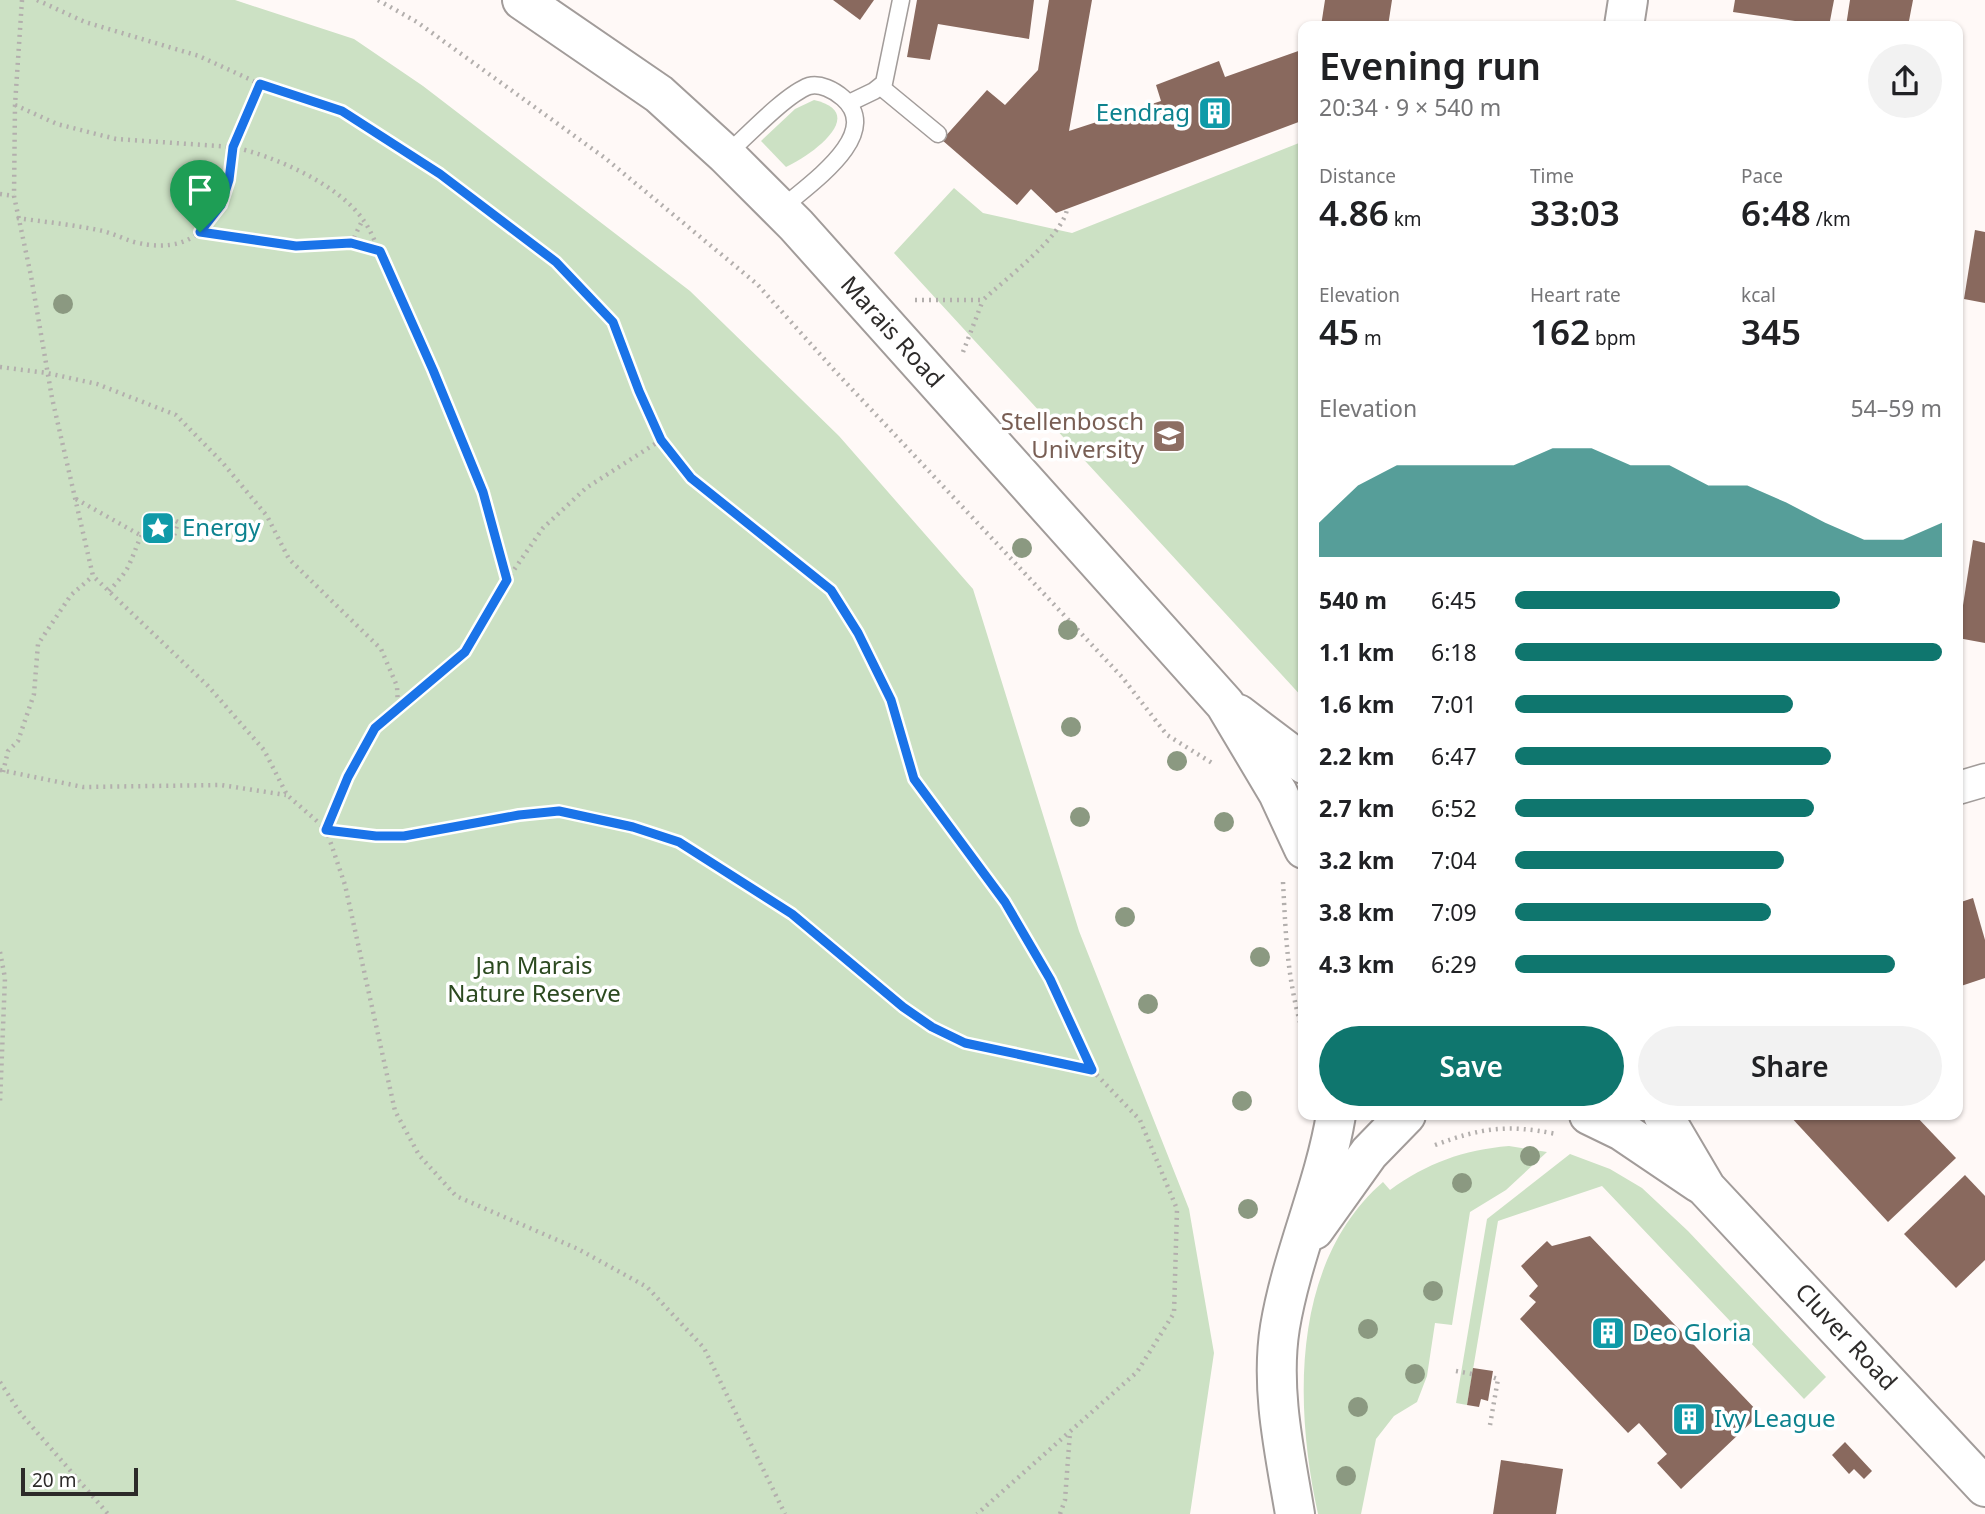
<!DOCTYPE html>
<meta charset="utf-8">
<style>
:root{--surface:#fff;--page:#f2f2f2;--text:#202124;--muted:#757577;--accent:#0f766e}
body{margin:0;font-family:"Noto Sans",sans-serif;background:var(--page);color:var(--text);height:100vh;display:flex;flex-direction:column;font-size:26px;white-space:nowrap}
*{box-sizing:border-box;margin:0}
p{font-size:23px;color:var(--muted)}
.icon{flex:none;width:38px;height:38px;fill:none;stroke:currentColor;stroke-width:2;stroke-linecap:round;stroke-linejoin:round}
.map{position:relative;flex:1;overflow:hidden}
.panel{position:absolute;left:1298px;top:21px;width:665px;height:1099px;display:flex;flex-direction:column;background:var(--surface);border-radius:14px;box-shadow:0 2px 5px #0004}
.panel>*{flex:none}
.scale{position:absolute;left:21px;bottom:18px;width:117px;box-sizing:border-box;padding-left:7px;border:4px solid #2d2b2a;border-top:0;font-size:19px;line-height:24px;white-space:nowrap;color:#2d2b2a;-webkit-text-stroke:5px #fff;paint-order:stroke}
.pin{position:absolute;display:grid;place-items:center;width:60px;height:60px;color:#fff;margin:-72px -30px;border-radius:50% 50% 50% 0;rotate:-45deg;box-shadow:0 0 7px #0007}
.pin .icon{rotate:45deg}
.round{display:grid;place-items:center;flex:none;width:74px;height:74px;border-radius:37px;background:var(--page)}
.head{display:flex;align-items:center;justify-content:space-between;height:119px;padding:0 21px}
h1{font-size:38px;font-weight:600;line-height:52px}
.figures{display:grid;grid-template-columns:repeat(3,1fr);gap:10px;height:119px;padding:7px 21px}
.figures div{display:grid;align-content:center}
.figures b{font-size:35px;font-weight:600}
.figures small{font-size:19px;font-weight:400}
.figures p{font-size:19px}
.chart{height:196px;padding:14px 21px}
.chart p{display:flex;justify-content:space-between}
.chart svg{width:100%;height:126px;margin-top:7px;fill:var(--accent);opacity:.7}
.primary-button{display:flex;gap:14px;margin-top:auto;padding:14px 21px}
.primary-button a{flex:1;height:80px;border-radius:42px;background:var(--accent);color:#fff;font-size:28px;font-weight:600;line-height:80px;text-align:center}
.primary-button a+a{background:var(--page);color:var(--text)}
ul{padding:0 21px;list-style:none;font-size:23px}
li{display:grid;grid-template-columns:112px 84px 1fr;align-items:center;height:52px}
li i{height:18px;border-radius:9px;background:var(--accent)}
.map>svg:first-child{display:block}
</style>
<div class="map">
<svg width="1985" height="1514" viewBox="0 0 1985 1514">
<rect width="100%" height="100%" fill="#fff9f7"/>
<!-- green -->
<g fill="#cce1c4">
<path d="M0,0h235l119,39 69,47 267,205 149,145 134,153 106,342 110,278 25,144 -24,161h-1190z"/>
<path d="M814,100c56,13 -3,56 -28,67l-25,-26 34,-32z"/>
<path d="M1304,141v558l-410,-446 60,-65 29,25 89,20z"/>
<path d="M1509,1146l38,6 -41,38 -36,22 -18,113 -17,-2 -8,53 -10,26 -23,14 -18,23 -15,75h-43c-24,-109 -27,-252 65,-332l7,8c37,-27 73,-40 119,-44z"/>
<path d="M1570,1154l40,15 32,19 46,43 138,146 -22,22 -202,-213 -104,35 -31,184 -11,-2 31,-184z"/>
</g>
<!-- building -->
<g fill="#89695e">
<path d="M833,0h41l-14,20z"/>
<path d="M917,0h117l-5,39 -91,-15 -8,36 -23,-3z"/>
<path d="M1049,0h43l-23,131 92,-30 -5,-16 63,-24 6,16 79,-28v71l-248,93 -25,-24 -14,16 -75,-65 45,-50 18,15 33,-35z"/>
<path d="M1325,0h67l-4,26h-67z"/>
<path d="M1735,0h99l-5,26 -96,-14z"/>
<path d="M1850,0h63l-5,26h-62z"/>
<path d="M1975,230l10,2v71l-21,-4z"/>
<path d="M1973,540l12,3v100l-27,-5z"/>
<path d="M1973,898l12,42v38l-27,9v-84z"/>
<path d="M1789,1115h126l41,43 -68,64z"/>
<path d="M1965,1175l20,21v64l-29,28 -52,-54z"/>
<path d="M1590,1236l170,178 -79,75 -24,-26 10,-9 -28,-31 -11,10 -108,-114 16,-17 -7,-6 9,-10 -17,-20 26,-25 5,5z"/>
<path d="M1473,1368l20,3 -5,30 -7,-2 -2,8 -12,-2z"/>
<path d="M1845,1442l27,29 -8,8 -10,-10 -5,5 -17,-19z"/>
<path d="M1501,1460l62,9 -7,45h-63z"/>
</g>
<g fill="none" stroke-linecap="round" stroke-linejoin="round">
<!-- lane casing -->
<g stroke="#a29c9a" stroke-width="19">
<g id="lane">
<path d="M881,87l57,47"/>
<path d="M849,103l25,-12 10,-8 17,-83"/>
<path d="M726,155c19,-17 60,-61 83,-69 11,-3 25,4 34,12 42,37 -37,88 -62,111"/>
</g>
</g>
<!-- street casing -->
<g stroke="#a29c9a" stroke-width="35">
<path id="street" d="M1958,788l27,-8"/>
</g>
<!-- secondary casing -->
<g stroke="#a29c9a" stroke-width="42">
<g id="secondary">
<path d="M522,0l137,94 67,61 70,70 429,479 53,89 26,56"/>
<path d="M1624,26l4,-26"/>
<path d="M1238,714l66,50"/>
<path d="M1589,1115l33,16 77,52"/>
<path d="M1663,1115l43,73 279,299"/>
<path d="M1314,1230l55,-77 37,-38"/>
<path d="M1295,1514c-10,-60 -25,-125 -15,-187 12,-72 44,-140 56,-212"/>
</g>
</g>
<!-- path -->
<g stroke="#b3afad" stroke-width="4.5" stroke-dasharray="2 5" stroke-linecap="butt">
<path d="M22,0l-7,105 -1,91 17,80 21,122 41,178 115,110 56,64 23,45 39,34 19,56 50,226 24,44 37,41 122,53 69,38 57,61 81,166"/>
<path d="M37,0l48,22 114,34 61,28 82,27 98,63 116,89 57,59 26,69 22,49 30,39 140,111 27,43 33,67 23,79 91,124 45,76 42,91 48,50 37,89 -3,104 -37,59 -160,142"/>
<path d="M378,0l39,22 188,136 152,126 78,87 287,306 45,58 45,28"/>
<path d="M15,105l42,19 59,15 117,8 27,-63"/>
<path d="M0,194l14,2"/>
<path d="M17,218c29,4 58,7 86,13 11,3 21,8 31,11 72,18 92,-36 99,-95 41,9 106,37 131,74 6,8 10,19 15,29"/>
<path d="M200,232l96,14 55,-2 29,7 53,119 50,122 24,87"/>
<path d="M351,244l12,-25"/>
<path d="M915,300h68c21,-20 80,-64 84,-91"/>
<path d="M963,352l20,-52"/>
<path d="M0,367l47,6 50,11 79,31 46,47 45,54 22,43 92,90 16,37 1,22"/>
<path d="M661,440l-75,48 -43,40 -36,52 -42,72 -90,76 -27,49 -22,52 50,7h29l114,-21 40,-3 74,15 46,16 113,71 111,93 29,20 33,16 127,27"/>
<path d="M76,499l64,36"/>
<path d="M109,591c7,-8 16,-17 20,-26 12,-27 9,-30 31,-52l18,9 -4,14 -12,3 -17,-11"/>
<path d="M0,770l83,17 138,-2 65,10"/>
<path d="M3,772l5,-21 10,-10 16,-47 4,-50 33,-49 22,-19"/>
<path d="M1283,882c3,56 4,99 21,154"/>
<path d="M0,952l5,26 -5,124"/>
<path d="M1435,1145c46,-17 72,-21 121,-11"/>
<path d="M1456,1371l16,3"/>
<path d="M0,1382l21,32 87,100"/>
<path d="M1490,1425l8,-46 -6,-2"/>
<path d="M1060,1514l5,-14 5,-68"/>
</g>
<!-- lane -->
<use href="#lane" stroke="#fff" stroke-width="16"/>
<!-- street -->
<use href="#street" stroke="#fff" stroke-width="32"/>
<!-- secondary -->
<use href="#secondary" stroke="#fff" stroke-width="38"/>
</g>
<!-- trees -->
<g fill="#8b9981">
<circle cx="63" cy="304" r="10"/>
<circle cx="1022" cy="548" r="10"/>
<circle cx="1068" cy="630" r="10"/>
<circle cx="1071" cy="727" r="10"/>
<circle cx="1177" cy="761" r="10"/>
<circle cx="1080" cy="817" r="10"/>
<circle cx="1224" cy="822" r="10"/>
<circle cx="1125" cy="917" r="10"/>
<circle cx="1260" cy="957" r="10"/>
<circle cx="1148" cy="1004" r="10"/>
<circle cx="1242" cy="1101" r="10"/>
<circle cx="1530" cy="1156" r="10"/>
<circle cx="1462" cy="1183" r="10"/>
<circle cx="1248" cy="1209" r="10"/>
<circle cx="1433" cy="1291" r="10"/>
<circle cx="1368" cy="1329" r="10"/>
<circle cx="1415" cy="1374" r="10"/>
<circle cx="1358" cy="1407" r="10"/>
<circle cx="1346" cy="1476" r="10"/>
</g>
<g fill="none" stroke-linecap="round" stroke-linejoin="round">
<!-- route casing -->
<g stroke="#fff" stroke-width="14">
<path id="route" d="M260,84l82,27 98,63 116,88 57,60 26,69 22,49 30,38 140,112 27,43 33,67 23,79 91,123 45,77 42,91 -127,-27 -33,-16 -29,-20 -111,-93 -113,-72 -46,-15 -74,-16 -40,4 -115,21h-28l-50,-6 22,-53 27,-49 90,-76 42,-72 -24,-88 -50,-122 -53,-119 -29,-8 -55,3 -96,-14 21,-27 8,-25 4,-33z"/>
</g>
<!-- route -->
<use href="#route" stroke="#1a73e8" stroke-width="9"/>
</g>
<!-- icons -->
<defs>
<g id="building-square" transform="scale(1.75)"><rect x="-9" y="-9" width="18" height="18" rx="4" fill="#0f9aa8" stroke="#fff"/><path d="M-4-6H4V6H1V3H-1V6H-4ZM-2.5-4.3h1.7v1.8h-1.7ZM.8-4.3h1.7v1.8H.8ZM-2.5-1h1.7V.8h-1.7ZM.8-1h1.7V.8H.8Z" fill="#fff"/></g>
<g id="university-square" transform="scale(1.75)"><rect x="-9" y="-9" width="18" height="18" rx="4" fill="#8d6e63" stroke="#fff"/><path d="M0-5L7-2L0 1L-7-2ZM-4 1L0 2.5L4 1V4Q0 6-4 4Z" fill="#fff"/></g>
<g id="sight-square" transform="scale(1.75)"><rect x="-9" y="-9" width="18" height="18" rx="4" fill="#0f9aa8" stroke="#fff"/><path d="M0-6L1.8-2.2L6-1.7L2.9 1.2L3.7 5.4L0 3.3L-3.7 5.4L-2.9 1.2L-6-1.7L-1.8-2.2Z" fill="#fff"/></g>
</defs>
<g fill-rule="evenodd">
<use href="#building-square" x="1215" y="113"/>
<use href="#university-square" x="1169" y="436"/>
<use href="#sight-square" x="158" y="528"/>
<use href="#building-square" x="1608" y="1333"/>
<use href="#building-square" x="1689" y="1419"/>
</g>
<g text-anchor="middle" stroke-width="7" stroke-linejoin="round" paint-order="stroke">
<!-- culture labels -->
<g font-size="24" fill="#0d838f" stroke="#fff" text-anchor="start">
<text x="1190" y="121" text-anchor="end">Eendrag</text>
<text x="182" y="536">Energy</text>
<text x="1632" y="1341">Deo Gloria</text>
<text x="1714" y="1427">Ivy League</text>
</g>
<!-- street labels -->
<g font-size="24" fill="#2d2b2a" stroke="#fff">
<text transform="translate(892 332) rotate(48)" y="8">Marais Road</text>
<text transform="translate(1846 1337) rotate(47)" y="8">Cluver Road</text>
</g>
<!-- education labels -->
<g font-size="24" fill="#785e54" stroke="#fff" text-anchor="end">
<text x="1144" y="430">Stellenbosch<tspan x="1144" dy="28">University</tspan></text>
</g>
<!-- park labels -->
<g font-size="24" fill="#2c4a20" stroke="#fff">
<text x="534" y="974">Jan Marais<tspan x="534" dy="28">Nature Reserve</tspan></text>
</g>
</g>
</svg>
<div class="scale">20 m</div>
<div class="pin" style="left:200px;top:232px;background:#1e9e55"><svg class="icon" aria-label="arrive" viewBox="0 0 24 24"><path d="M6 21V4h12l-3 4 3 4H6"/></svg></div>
<section class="panel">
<div class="head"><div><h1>Evening run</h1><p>20:34 · 9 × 540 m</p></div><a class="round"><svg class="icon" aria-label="share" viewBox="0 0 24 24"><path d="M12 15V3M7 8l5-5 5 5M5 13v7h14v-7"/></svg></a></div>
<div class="figures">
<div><p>Distance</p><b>4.86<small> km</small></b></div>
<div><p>Time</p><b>33:03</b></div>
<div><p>Pace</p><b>6:48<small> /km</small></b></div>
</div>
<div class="figures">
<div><p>Elevation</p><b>45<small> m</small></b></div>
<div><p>Heart rate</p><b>162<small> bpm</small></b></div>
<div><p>kcal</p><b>345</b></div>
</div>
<div class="chart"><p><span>Elevation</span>54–59 m</p>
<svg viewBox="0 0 160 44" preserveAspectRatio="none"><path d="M0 44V32L10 19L20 12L30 12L40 12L50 12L60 6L70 6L80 12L90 12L100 19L110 19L120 25L130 32L140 38L150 38L160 32V44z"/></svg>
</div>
<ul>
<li><b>540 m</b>6:45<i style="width:76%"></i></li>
<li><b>1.1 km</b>6:18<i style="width:100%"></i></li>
<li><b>1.6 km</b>7:01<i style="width:65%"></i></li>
<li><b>2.2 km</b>6:47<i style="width:74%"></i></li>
<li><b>2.7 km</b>6:52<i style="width:70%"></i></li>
<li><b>3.2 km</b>7:04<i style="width:63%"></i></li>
<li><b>3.8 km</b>7:09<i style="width:60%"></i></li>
<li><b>4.3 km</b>6:29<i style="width:89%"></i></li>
</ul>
<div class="primary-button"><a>Save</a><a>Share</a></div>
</section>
</div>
